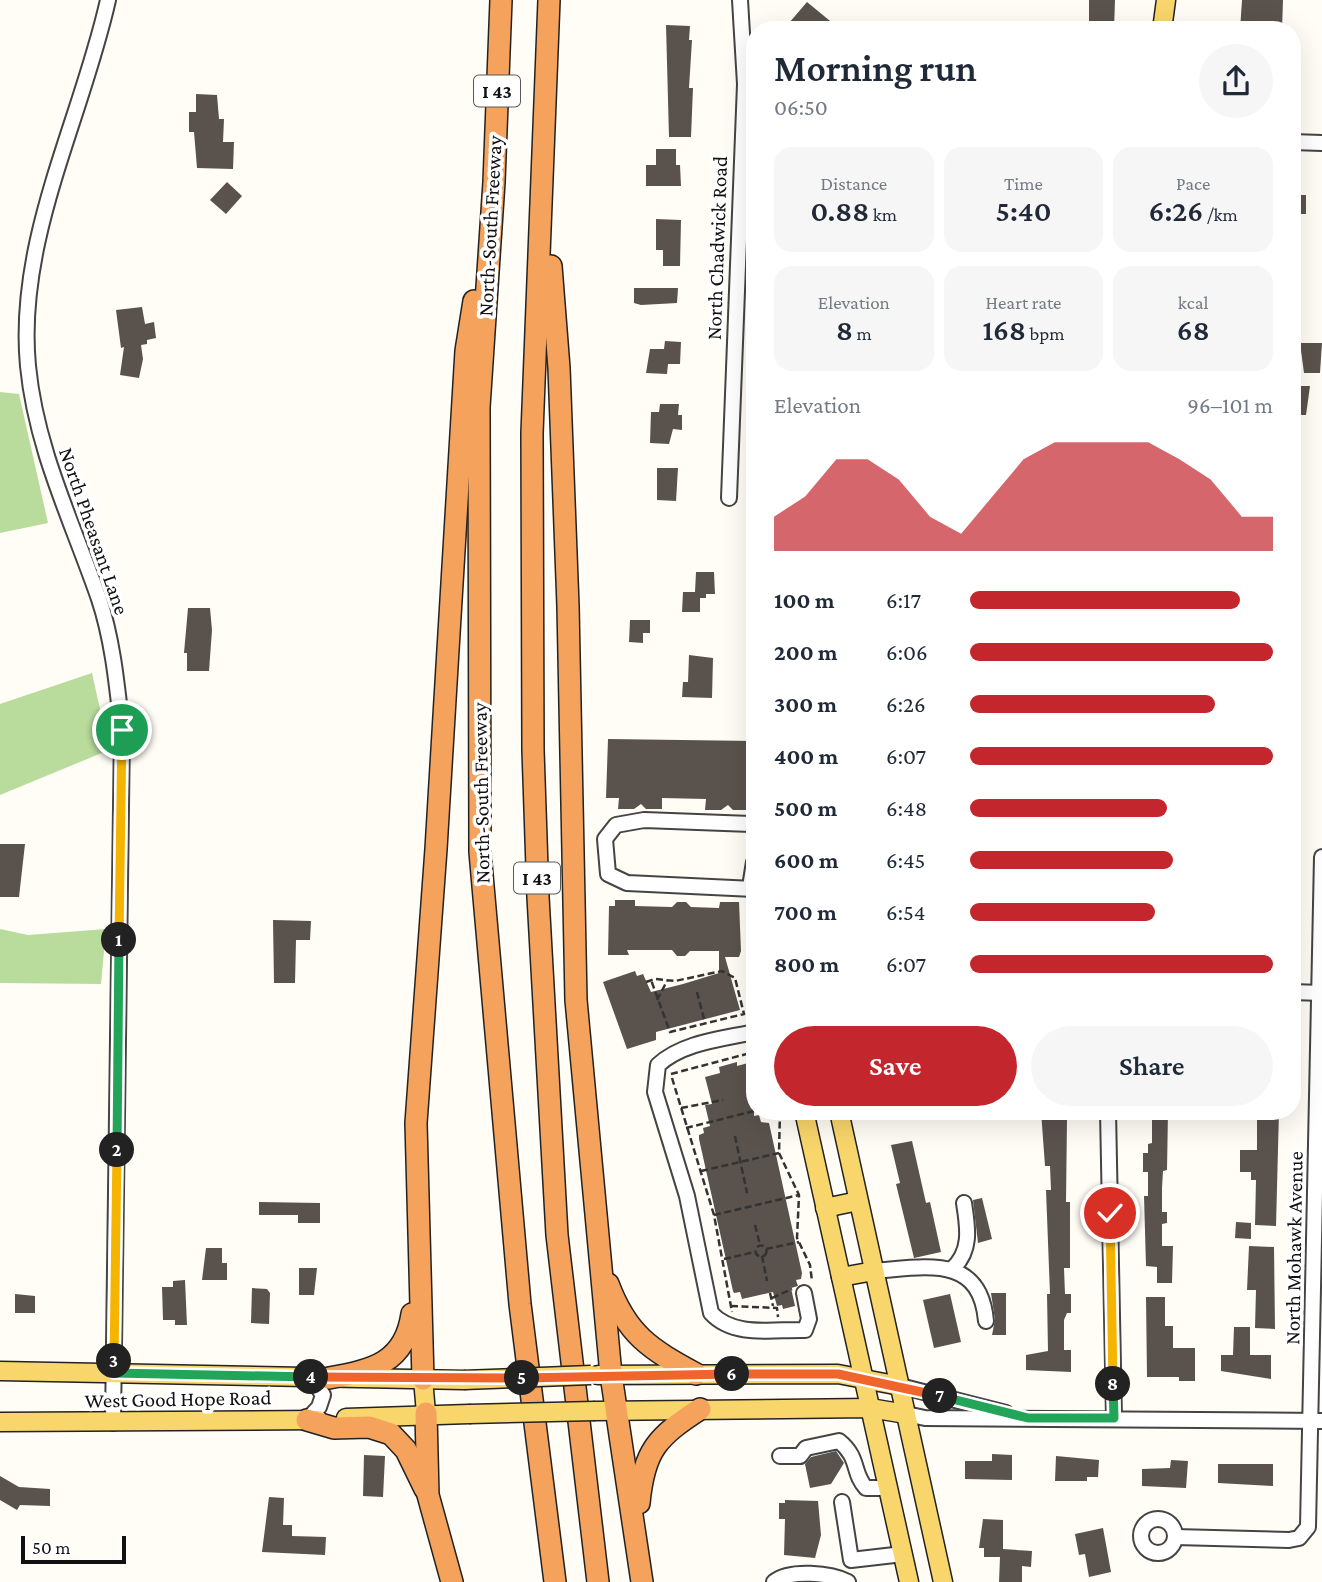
<!DOCTYPE html>
<meta charset="utf-8">
<style>
:root{--surface:#fff;--page:#f6f6f7;--text:#1f2937;--muted:#747a83;--accent:#c4262e}
body{margin:0;font-family:"Crimson Pro",serif;background:var(--page);color:var(--text);height:100vh;display:flex;flex-direction:column;font-size:26px;white-space:nowrap}
*{box-sizing:border-box;margin:0}
p{font-size:23px;color:var(--muted)}
.icon{flex:none;width:38px;height:38px;fill:none;stroke:currentColor;stroke-width:2;stroke-linecap:round;stroke-linejoin:round}
.map{position:relative;flex:1;overflow:hidden}
.sheet{position:absolute;left:746px;top:21px;width:555px;height:1099px;display:flex;flex-direction:column;background:var(--surface);border-radius:28px;box-shadow:0 7px 28px #0002}
.sheet>*{flex:none}
.scale{position:absolute;left:21px;bottom:18px;width:105px;box-sizing:border-box;padding-left:7px;border:4px solid #111;border-top:0;font-size:19px;line-height:24px;white-space:nowrap;color:#111;-webkit-text-stroke:5px #fff;paint-order:stroke}
.pin{position:absolute;display:grid;place-items:center;width:60px;height:60px;color:#fff;margin:-30px;border:4px solid #fff;border-radius:50%;box-shadow:0 2px 7px #0007}
.km{position:absolute;width:35px;height:35px;margin:-18px;border-radius:50%;background:#222;color:#fff;font-size:19px;line-height:35px;text-align:center}
.round{display:grid;place-items:center;flex:none;width:74px;height:74px;border-radius:37px;background:var(--page)}
.summary{display:flex;align-items:center;justify-content:space-between;height:119px;padding:0 28px}
h1{font-size:38px;font-weight:600;line-height:52px}
.figures{display:grid;grid-template-columns:repeat(3,1fr);gap:10px;height:119px;padding:7px 28px}
.figures div{display:grid;align-content:center;border-radius:18px;background:var(--page);text-align:center}
.figures b{font-size:30px;font-weight:600}
.figures small{font-size:19px;font-weight:400}
.figures p{font-size:19px}
.chart{height:196px;padding:14px 28px}
.chart p{display:flex;justify-content:space-between}
.chart svg{width:100%;height:126px;margin-top:7px;fill:var(--accent);opacity:.7}
.button{display:flex;gap:14px;margin-top:auto;padding:14px 28px}
.button a{flex:1;height:80px;border-radius:42px;background:var(--accent);color:#fff;font-size:28px;font-weight:600;line-height:80px;text-align:center}
.button a+a{background:var(--page);color:var(--text)}
ul{padding:0 28px;list-style:none;font-size:23px}
li{display:grid;grid-template-columns:112px 84px 1fr;align-items:center;height:52px}
li i{height:18px;border-radius:9px;background:var(--accent)}
.map>svg:first-child{display:block}
</style>
<div class="map">
<svg width="1322" height="1582" viewBox="0 0 1322 1582">
<rect width="100%" height="100%" fill="#fffdf5"/>
<!-- forest -->
<g fill="#b9dc9c">
<path d="M0,392l19,2 29,129 -48,10z"/>
<path d="M92,673l17,77 -109,45v-91z"/>
<path d="M0,929l28,6 78,-6 -5,55 -101,-1z"/>
</g>
<!-- building -->
<g fill="#5a524d">
<path d="M1089,0h26l-1,30h-25z"/>
<path d="M1242,0h41l-1,30h-42z"/>
<path d="M807,2l34,28h-58z"/>
<path d="M666,25l24,1 -1,14h3l-3,48h4l-2,49h-22z"/>
<path d="M196,94l21,1 2,24h5l-1,23h11l-1,27 -36,-1 -3,-36h-5v-20h7z"/>
<path d="M656,149h20v16h4l1,21h-35v-21h10z"/>
<path d="M227,182l15,14 -16,18 -16,-14z"/>
<rect x="1292" y="195" width="14" height="19"/>
<path d="M656,219l25,1 -1,46h-17v-16h-7z"/>
<path d="M634,288h44l-1,15 -36,2 -7,-2z"/>
<path d="M142,307l3,17 9,-2 2,16 -9,2v4l-6,1 2,14 -4,19 -19,-3 4,-28 -3,1 -5,-38z"/>
<path d="M665,341l16,1 -1,22h-12l-1,10 -21,-1 4,-24h14z"/>
<path d="M1300,343h22l-2,30h-16z"/>
<path d="M1292,386h18l-4,29h-14z"/>
<path d="M660,404h19l-1,11h4v15l-9,-1 -4,15 -19,-1 1,-31h8z"/>
<path d="M657,468h21l-2,33 -19,-1z"/>
<path d="M696,572h18l1,22h-9v4h-6v14h-18l1,-20h12z"/>
<path d="M188,608h22l2,22 -3,41h-22v-18h-3z"/>
<path d="M630,620h20v13h-7v10l-14,-1z"/>
<path d="M689,655l24,3 -1,40 -30,-1 1,-15h5z"/>
<path d="M608,739l146,2v58h-5v11h-16l-5,-5 -7,5h-16l1,-11 -44,-1v11h-16l-5,-5 -7,5h-16l1,-11h-13z"/>
<path d="M0,844h25l-6,53h-19z"/>
<path d="M615,900h20v6l37,1 5,-5h9l5,5 28,1 1,-6h19l2,49 -2,6h-14l15,53 -84,22v8l-29,9 -24,-67 32,-11 2,5 6,-2 8,18 32,-8 36,-11v-22h-29l-5,5h-8l-5,-6h-45l2,5h-21l1,-49h6z"/>
<path d="M273,920l38,1 -1,19h-14l-1,43h-21z"/>
<path d="M737,1062v4l11,-3 4,12 2,-1v42l5,-1 2,7 8,1 33,150 -1,6 -5,1 2,6 -7,2 4,18 -12,3 -1,-4 -5,1 -4,-14 -31,7 -2,-7 -6,1 -1,-2 -34,-152v-4l5,-2 -1,-5 7,-2 -5,-21 7,-1 -7,-27 15,-4 -1,-6z"/>
<path d="M1041,1111h22v7h4l-1,84h4v66h-6l1,26h6v19h-4l-3,7v30h7v22l-45,-2v-15l22,-4 -1,-57h3l-4,-104h5l-1,-24h-5z"/>
<path d="M1152,1111h16l-1,59 -4,1 -1,17v24h5v11l-5,1v22h11l-1,37h-15v-16l-11,-1 -2,-70h4v-24h-5v-19h5v-9l4,-1z"/>
<path d="M1257,1111h22l-3,115 -21,-1 1,-45h-5v-8h-11v-22h17z"/>
<path d="M912,1141l14,62 4,-1 11,50 -27,6 -18,-74 4,-1 -9,-38z"/>
<path d="M982,1198l10,41 -14,4 -5,-43z"/>
<path d="M259,1202l61,1v20h-22v-8h-39z"/>
<path d="M1236,1222l15,1v16l-16,-1z"/>
<path d="M1249,1246l25,1 1,82 -20,-1 1,-38h-9z"/>
<path d="M206,1248h16v15h5v17h-25z"/>
<path d="M299,1268h18l-3,27h-15z"/>
<path d="M185,1280l2,45h-12v-5h-12l-1,-33h11v-6z"/>
<path d="M252,1288l15,1 3,4 -1,31 -18,-1z"/>
<path d="M991,1293h15v42h-14l3,-15z"/>
<path d="M15,1294l20,2v17h-20z"/>
<path d="M950,1294l11,48 -27,6 -11,-48z"/>
<path d="M1146,1297h19v29h8v22h22v33h-16v-4h-32z"/>
<path d="M1234,1327h16v28h21v24l-50,-8v-16h12z"/>
<path d="M836,1451l8,12 -13,21 -21,4 -5,-24 6,-7z"/>
<path d="M992,1454l20,1v25l-47,-1v-18h27z"/>
<path d="M364,1455l21,1 -2,41 -20,-1z"/>
<path d="M1056,1456l43,4 -1,17h-11v4h-32z"/>
<path d="M1171,1460l17,1 -2,27 -44,-2v-17l28,-1z"/>
<path d="M1218,1464h55v22l-55,-3z"/>
<path d="M0,1476l19,11 31,2v17l-30,-1 -3,5 -17,-10z"/>
<path d="M269,1497l15,1 -1,27h9v11l34,1 -1,18 -63,-3z"/>
<path d="M785,1500l33,1 3,34 -6,23 -31,-3 1,-36h-6v-16h6z"/>
<path d="M983,1519l20,1v29l29,2 -1,16 -9,-1v16h-23l1,-25h-16v-9h-5z"/>
<path d="M1103,1528l8,44 -22,5 -4,-23 -6,1 -4,-21z"/>
</g>
<g fill="none" stroke-linecap="round" stroke-linejoin="round">
<!-- minor casing -->
<g stroke="#444" stroke-width="18">
<g id="minor">
<path d="M108,0c-27,121 -92,240 -80,366 8,83 44,155 71,233 14,42 18,87 23,131l-9,693"/>
<path d="M1292,142l30,1"/>
<path d="M729,498l16,-414 -5,-84"/>
<path d="M754,828l-3,-4 -107,-4 -28,5 -11,14 3,35 19,9 127,6"/>
<path d="M750,887l4,-25"/>
<path d="M1292,992l30,1"/>
<path d="M754,1032c-31,7 -71,10 -96,33l-3,27 32,104 24,117c23,25 63,16 94,17l4,-11 -5,-26"/>
<path d="M1108,1111l6,307"/>
<path d="M951,1270c21,-18 17,-42 13,-67"/>
<path d="M874,1271c52,-4 106,-17 112,50"/>
<path d="M900,1386l106,27"/>
<path d="M906,1414l19,4 397,3"/>
<path d="M307,1420l12,-13 4,-12 -12,-18"/>
<path d="M780,1456h20l6,-8 33,-7c21,17 13,32 27,47h22"/>
<path d="M842,1502l9,58 52,-6"/>
<circle cx="1158" cy="1536" r="17"/>
<path d="M1175,1537l114,3 10,-2 9,-11 14,-670"/>
<path d="M774,1582c16,-13 57,-9 74,0"/>
</g>
</g>
<!-- major casing -->
<g stroke="#222" stroke-width="21">
<g id="major">
<path d="M1162,30l4,-30"/>
<path d="M804,1111l105,471"/>
<path d="M839,1111l104,471"/>
<path d="M825,1208l33,-7"/>
<path d="M841,1277l33,-6"/>
<path d="M0,1371l464,9"/>
<path d="M598,1375l240,-1 62,12"/>
<path d="M423,1379l3,34"/>
<path d="M595,1411l275,-3 36,6"/>
<path d="M346,1418l123,-4"/>
<path d="M0,1422l318,-2"/>
</g>
</g>
<!-- highway casing -->
<g stroke="#222" stroke-width="24">
<g id="highway">
<path d="M501,0l-7,182 -15,225 1,445 40,452 35,278"/>
<path d="M549,0l-17,433 1,317 5,147 19,338 41,347"/>
<path d="M551,266l8,102 9,238 8,394 35,375 31,207"/>
<path d="M608,1284c19,51 42,65 88,90"/>
<path d="M329,1378c44,-8 76,-15 83,-64"/>
<path d="M423,1379l-7,-256 20,-274 30,-498 8,-50"/>
<path d="M426,1413l2,82 24,87"/>
<path d="M307,1420l27,8 35,-1 22,7 15,16 19,39"/>
<path d="M639,1503c5,-53 18,-66 61,-94"/>
</g>
</g>
<!-- path -->
<g stroke="#333" stroke-width="2.5" stroke-dasharray="7 3.5" stroke-linecap="butt">
<path d="M646,982l9,-3 20,2 47,-10 13,7 9,36 -74,18 -19,-52"/>
<path d="M697,992l8,31"/>
<path d="M657,1000l10,-19"/>
<path d="M671,1074l83,-22"/>
<path d="M672,1078l42,137 18,97"/>
<path d="M681,1108l42,-8"/>
<path d="M780,1111l-1,42 20,42 -2,43 13,27 2,16"/>
<path d="M686,1128l68,-17"/>
<path d="M735,1136l12,57"/>
<path d="M701,1171l78,-18"/>
<path d="M714,1215l85,-20"/>
<path d="M755,1225l5,20"/>
<circle cx="761" cy="1251" r="5.5"/>
<path d="M766,1249l33,-7"/>
<path d="M762,1256l5,25"/>
<path d="M724,1259l31,-7"/>
<path d="M770,1293l3,13"/>
<path d="M772,1298l20,-9"/>
<path d="M731,1306l46,2 1,9"/>
</g>
<!-- minor -->
<use href="#minor" stroke="#fff" stroke-width="14"/>
<!-- major -->
<use href="#major" stroke="#f9d66b" stroke-width="18"/>
<!-- highway -->
<use href="#highway" stroke="#f5a25d" stroke-width="21"/>
<!-- major-bridge casing -->
<g stroke="#222" stroke-width="21" stroke-linecap="butt">
<g id="major-bridge">
<path d="M464,1380l127,-5"/>
<path d="M469,1414l126,-3"/>
</g>
</g>
<!-- major-bridge -->
<use href="#major-bridge" stroke="#f9d66b" stroke-width="18"/>
</g>
<g fill="none" stroke-linecap="round" stroke-linejoin="round">
<!-- split-1 casing -->
<g stroke="#fff" stroke-width="14">
<path id="split-1" d="M119,940l3,-210"/>
</g>
<!-- split-2 casing -->
<g stroke="#fff" stroke-width="14">
<path id="split-2" d="M117,1150l2,-210"/>
</g>
<!-- split-3 casing -->
<g stroke="#fff" stroke-width="14">
<path id="split-3" d="M114,1361l3,-211"/>
</g>
<!-- split-4 casing -->
<g stroke="#fff" stroke-width="14">
<path id="split-4" d="M114,1361v12l197,4"/>
</g>
<!-- split-5 casing -->
<g stroke="#fff" stroke-width="14">
<path id="split-5" d="M311,1377l211,1"/>
</g>
<!-- split-6 casing -->
<g stroke="#fff" stroke-width="14">
<path id="split-6" d="M522,1378l210,-4"/>
</g>
<!-- split-7 casing -->
<g stroke="#fff" stroke-width="14">
<path id="split-7" d="M732,1374h106l102,22"/>
</g>
<!-- split-8 casing -->
<g stroke="#fff" stroke-width="14">
<path id="split-8" d="M940,1396l88,22h86l-1,-34"/>
</g>
<!-- split-9 casing -->
<g stroke="#fff" stroke-width="14">
<path id="split-9" d="M1110,1213l3,171"/>
</g>
<!-- split-1 -->
<use href="#split-1" stroke="#f5b400" stroke-width="9"/>
<!-- split-2 -->
<use href="#split-2" stroke="#22a559" stroke-width="9"/>
<!-- split-3 -->
<use href="#split-3" stroke="#f5b400" stroke-width="9"/>
<!-- split-4 -->
<use href="#split-4" stroke="#22a559" stroke-width="9"/>
<!-- split-5 -->
<use href="#split-5" stroke="#f0652b" stroke-width="9"/>
<!-- split-6 -->
<use href="#split-6" stroke="#f0652b" stroke-width="9"/>
<!-- split-7 -->
<use href="#split-7" stroke="#f0652b" stroke-width="9"/>
<!-- split-8 -->
<use href="#split-8" stroke="#22a559" stroke-width="9"/>
<!-- split-9 -->
<use href="#split-9" stroke="#f5b400" stroke-width="9"/>
</g>
<g text-anchor="middle" stroke-width="7" stroke-linejoin="round" paint-order="stroke">
<!-- shield labels -->
<g fill="#fff" stroke="#585858" stroke-width="2">
<rect x="474" y="75.5" width="46" height="31" rx="5"/>
<rect x="514" y="862.5" width="46" height="31" rx="5"/>
</g>
<g font-size="19" font-weight="bold" fill="#111">
<text x="497" y="98">I 43</text>
<text x="537" y="885">I 43</text>
</g>
<!-- street labels -->
<g font-size="21" fill="#111" stroke="#fff">
<text transform="translate(490 226) rotate(-87)" y="7">North-South Freeway</text>
<text transform="translate(717 248) rotate(-88)" y="7">North Chadwick Road</text>
<text transform="translate(94 531) rotate(71)" y="7">North Pheasant Lane</text>
<text transform="translate(481 793) rotate(-91)" y="7">North-South Freeway</text>
<text transform="translate(1294 1248) rotate(-89)" y="7">North Mohawk Avenue</text>
<text transform="translate(178 1399) rotate(-1)" y="7">West Good Hope Road</text>
</g>
</g>
</svg>
<div class="scale">50 m</div>
<div class="pin" style="left:122px;top:730px;background:#1e9e55"><svg class="icon" aria-label="arrive" viewBox="0 0 24 24"><path d="M6 21V4h12l-3 4 3 4H6"/></svg></div>
<div class="pin" style="left:1110px;top:1213px;background:#d93025"><svg class="icon" aria-label="check" viewBox="0 0 24 24"><path d="M5 12l5 5 9-10"/></svg></div>
<b class="km" style="left:119px;top:940px">1</b>
<b class="km" style="left:117px;top:1150px">2</b>
<b class="km" style="left:114px;top:1361px">3</b>
<b class="km" style="left:311px;top:1377px">4</b>
<b class="km" style="left:522px;top:1378px">5</b>
<b class="km" style="left:732px;top:1374px">6</b>
<b class="km" style="left:940px;top:1396px">7</b>
<b class="km" style="left:1113px;top:1384px">8</b>
<section class="sheet">
<div class="summary"><div><h1>Morning run</h1><p>06:50</p></div><a class="round"><svg class="icon" aria-label="share" viewBox="0 0 24 24"><path d="M12 15V3M7 8l5-5 5 5M5 13v7h14v-7"/></svg></a></div>
<div class="figures">
<div><p>Distance</p><b>0.88<small> km</small></b></div>
<div><p>Time</p><b>5:40</b></div>
<div><p>Pace</p><b>6:26<small> /km</small></b></div>
</div>
<div class="figures">
<div><p>Elevation</p><b>8<small> m</small></b></div>
<div><p>Heart rate</p><b>168<small> bpm</small></b></div>
<div><p>kcal</p><b>68</b></div>
</div>
<div class="chart"><p><span>Elevation</span>96–101 m</p>
<svg viewBox="0 0 160 44" preserveAspectRatio="none"><path d="M0 44V32L10 25L20 12L30 12L40 19L50 32L60 38L70 25L80 12L90 6L100 6L110 6L120 6L130 12L140 19L150 32L160 32V44z"/></svg>
</div>
<ul>
<li><b>100 m</b>6:17<i style="width:89%"></i></li>
<li><b>200 m</b>6:06<i style="width:100%"></i></li>
<li><b>300 m</b>6:26<i style="width:81%"></i></li>
<li><b>400 m</b>6:07<i style="width:100%"></i></li>
<li><b>500 m</b>6:48<i style="width:65%"></i></li>
<li><b>600 m</b>6:45<i style="width:67%"></i></li>
<li><b>700 m</b>6:54<i style="width:61%"></i></li>
<li><b>800 m</b>6:07<i style="width:100%"></i></li>
</ul>
<div class="button"><a>Save</a><a>Share</a></div>
</section>
</div>
